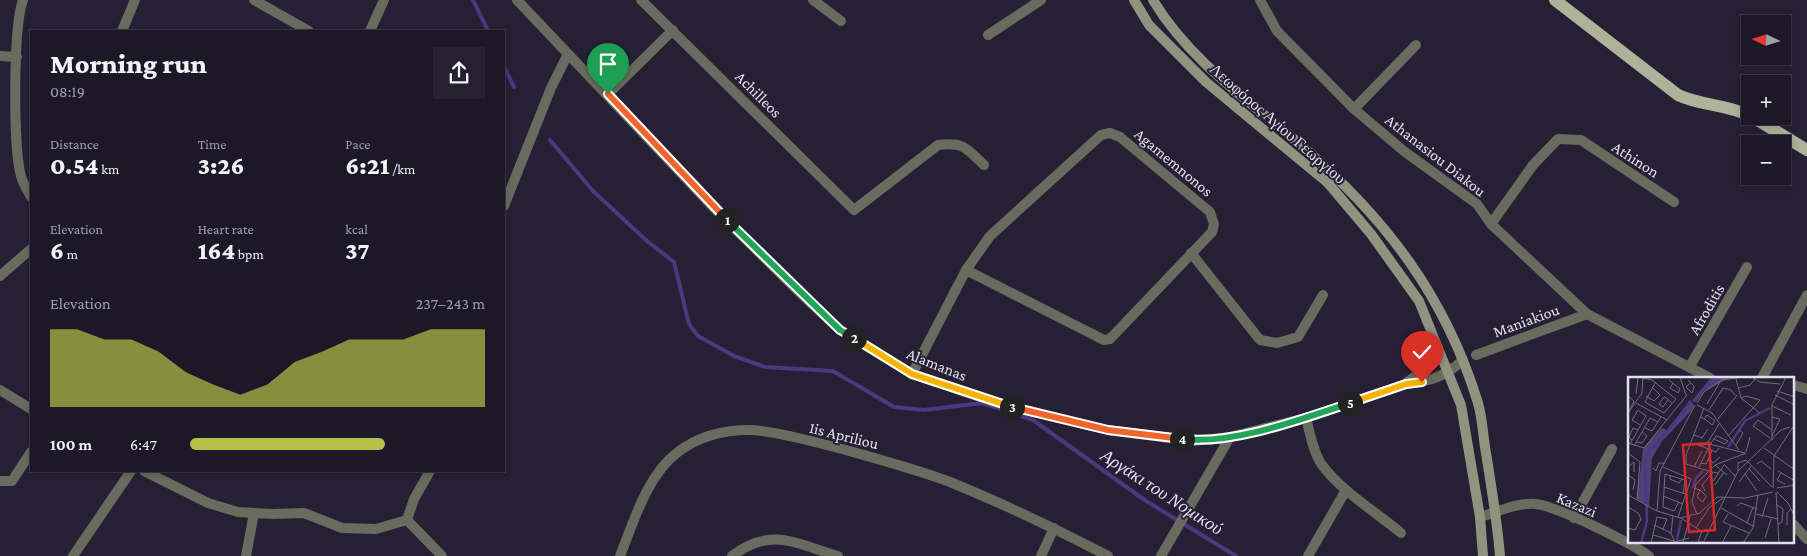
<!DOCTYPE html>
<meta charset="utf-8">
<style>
:root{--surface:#1c1828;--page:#252130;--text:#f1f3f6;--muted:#a0a0a8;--line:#3a3745;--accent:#b7c148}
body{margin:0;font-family:"Crimson Pro",serif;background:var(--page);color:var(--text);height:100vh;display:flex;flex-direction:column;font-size:19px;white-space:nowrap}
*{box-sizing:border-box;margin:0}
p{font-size:16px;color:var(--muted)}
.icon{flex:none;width:28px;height:28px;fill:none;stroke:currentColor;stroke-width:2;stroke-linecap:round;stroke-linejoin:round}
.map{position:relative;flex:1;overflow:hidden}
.side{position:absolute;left:30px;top:30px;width:475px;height:442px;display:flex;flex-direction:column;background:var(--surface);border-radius:0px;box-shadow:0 2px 8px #0003,0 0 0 1px var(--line)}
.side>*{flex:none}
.needle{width:32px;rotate:274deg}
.buttons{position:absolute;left:1741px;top:15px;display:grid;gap:10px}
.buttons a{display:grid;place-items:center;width:50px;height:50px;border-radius:0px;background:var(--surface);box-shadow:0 2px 8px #0003,0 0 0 1px var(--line);font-size:25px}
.pin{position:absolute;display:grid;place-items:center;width:42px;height:42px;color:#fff;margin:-51px -21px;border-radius:50% 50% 50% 0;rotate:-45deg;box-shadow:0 0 5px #0007}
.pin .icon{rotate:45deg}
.km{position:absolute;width:25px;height:25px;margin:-12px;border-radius:50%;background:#222;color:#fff;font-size:14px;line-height:25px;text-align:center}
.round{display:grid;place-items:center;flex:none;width:52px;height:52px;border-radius:0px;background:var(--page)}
.headline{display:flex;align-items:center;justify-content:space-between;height:85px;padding:0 20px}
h1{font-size:28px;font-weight:800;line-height:38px}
.metrics{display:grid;grid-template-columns:repeat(3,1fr);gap:8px;height:85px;padding:5px 20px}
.metrics div{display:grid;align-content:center}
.metrics b{font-size:25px;font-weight:800}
.metrics small{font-size:14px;font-weight:400}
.metrics p{font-size:14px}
.chart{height:140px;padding:10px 20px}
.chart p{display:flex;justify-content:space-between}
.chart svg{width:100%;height:90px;margin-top:5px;fill:var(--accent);opacity:.7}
ul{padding:0 20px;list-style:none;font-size:16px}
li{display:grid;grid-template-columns:80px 60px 1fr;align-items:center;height:38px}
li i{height:12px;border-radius:6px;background:var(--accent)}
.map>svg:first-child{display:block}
</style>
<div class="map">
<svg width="1807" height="556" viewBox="0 0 1807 556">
<rect width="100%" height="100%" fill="#262035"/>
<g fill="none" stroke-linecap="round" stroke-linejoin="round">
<!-- stream -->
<g stroke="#4f3681" stroke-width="4">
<path d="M473,0l15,31"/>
<path d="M504,66l10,21"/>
<path d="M550,140l43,51 54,50 27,21 15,62 9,12 36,20 31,11 68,4 61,36 30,3 58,-7 51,17 113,81 90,55"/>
</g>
<!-- minor -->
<g stroke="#696b5f" stroke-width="10">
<path d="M23,0c-10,27 -10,148 -2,176 2,8 7,15 10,21"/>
<path d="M254,0l55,31"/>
<path d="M517,0l198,209 81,80 44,41 72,44 89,30 107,26 85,11 37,-4 76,-19 100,-34c24,-3 39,-7 57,-24"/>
<path d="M641,0l213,210 84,-65c26,-3 28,3 46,20"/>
<path d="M813,0l28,21"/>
<path d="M1260,0l17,31 77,78 51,43 72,52 14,20 96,90 123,64"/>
<path d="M122,31l13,-31"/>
<path d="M370,31l14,-31"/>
<path d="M988,35l53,-35"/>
<path d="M0,56l17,1"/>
<path d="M608,94l65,-64"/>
<path d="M1354,109l62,-64"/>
<path d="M504,206l47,-118 17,-34"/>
<path d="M1491,224l42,-59 25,-26 23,1 93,62"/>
<path d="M1191,253l69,87 17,3 21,-6 25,-42"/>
<path d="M0,276l31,-27"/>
<path d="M1476,355l111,-41"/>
<path d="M1690,366l57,-99"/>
<path d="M912,374l54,-104 24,-34 111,-101 9,-2 10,4 90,75 4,12 -2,8 -102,107 -6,1 -138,-70"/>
<path d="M1762,378l45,-83"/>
<path d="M1406,383l23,-17 9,-19"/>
<path d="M1793,385l14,4"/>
<path d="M0,390l31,19"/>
<path d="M1306,418c4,15 7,34 16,47 20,27 53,46 79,68"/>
<path d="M144,471l64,32 30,9 35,2 31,-1 38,15 34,1 31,-9"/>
<path d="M0,481h12l19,-29"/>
<path d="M1480,517c17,-5 39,-15 56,-13 23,3 93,38 113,52"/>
<path d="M1574,518l38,-69"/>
<path d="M407,520l7,-21 16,-28"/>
<path d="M407,520l35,36"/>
<path d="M1793,524l14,15"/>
<path d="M73,556l58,-85"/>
<path d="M246,556l8,-43"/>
<path d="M620,556c14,-35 27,-81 58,-104 21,-16 46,-22 71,-22 23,0 69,13 93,19 36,10 73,20 108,33 54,22 106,47 158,74"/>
<path d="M732,556c39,-30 64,-12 106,0"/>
<path d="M1041,556l13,-28"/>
<path d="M1161,556l69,-119"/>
<path d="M1308,556l38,-66"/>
</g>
<!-- secondary -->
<g stroke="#909380" stroke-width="10">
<path d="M1134,0l15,25 57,57 122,101 43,51 48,67 42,104 19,112 3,39"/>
<path d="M1153,0c35,59 96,101 148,145 84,73 144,150 177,258 4,14 5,30 7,44 6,37 12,72 15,109"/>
</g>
<!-- primary -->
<g stroke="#aeb299" stroke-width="12">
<path d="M1555,0l123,95c23,11 49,9 72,21"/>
<path d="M1751,116l56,34"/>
</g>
</g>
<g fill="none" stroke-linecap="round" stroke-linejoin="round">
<!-- split-1 casing -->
<g stroke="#fff" stroke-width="10">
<path id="split-1" d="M608,94l119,126"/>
</g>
<!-- split-2 casing -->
<g stroke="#fff" stroke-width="10">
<path id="split-2" d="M727,220l113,110 14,8"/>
</g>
<!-- split-3 casing -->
<g stroke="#fff" stroke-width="10">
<path id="split-3" d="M854,338l58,36 100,33"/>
</g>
<!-- split-4 casing -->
<g stroke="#fff" stroke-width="10">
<path id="split-4" d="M1012,407l96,23 74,9"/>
</g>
<!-- split-5 casing -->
<g stroke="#fff" stroke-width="10">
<path id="split-5" d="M1182,439c50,6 120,-20 168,-36"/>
</g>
<!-- split-6 casing -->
<g stroke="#fff" stroke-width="10">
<path id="split-6" d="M1350,403l56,-19 16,-2"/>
</g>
<!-- split-1 -->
<use href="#split-1" stroke="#f0652b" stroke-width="6"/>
<!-- split-2 -->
<use href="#split-2" stroke="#22a559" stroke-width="6"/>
<!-- split-3 -->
<use href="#split-3" stroke="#f5b400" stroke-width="6"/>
<!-- split-4 -->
<use href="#split-4" stroke="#f0652b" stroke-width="6"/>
<!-- split-5 -->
<use href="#split-5" stroke="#22a559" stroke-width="6"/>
<!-- split-6 -->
<use href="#split-6" stroke="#f5b400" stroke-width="6"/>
</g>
<g text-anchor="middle" stroke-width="4" stroke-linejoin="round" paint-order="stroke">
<!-- street labels -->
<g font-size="16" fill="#e2dfee" stroke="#262035">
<text transform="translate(759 94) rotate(45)" y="6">Achilleos</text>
<text transform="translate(1278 123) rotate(41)" y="6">Λεωφόρος Αγίου Γεωργίου</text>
<text transform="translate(1436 155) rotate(38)" y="6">Athanasiou Diakou</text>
<text transform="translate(1636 159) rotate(33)" y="6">Athinon</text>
<text transform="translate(1174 162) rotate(40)" y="6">Agamemnonos</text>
<text transform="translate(1706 309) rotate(-60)" y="6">Afroditis</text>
<text transform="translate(1526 320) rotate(-20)" y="6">Maniakiou</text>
<text transform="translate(937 364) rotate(22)" y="6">Alamanas</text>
<text transform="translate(844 435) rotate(14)" y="6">1is Apriliou</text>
<text transform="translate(1577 504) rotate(23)" y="6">Kazazi</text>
</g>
<!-- water labels -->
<g font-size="18" font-style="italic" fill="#e5e0f7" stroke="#262035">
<text transform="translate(1162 492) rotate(33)" y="6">Αργάκι του Νομικού</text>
</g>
</g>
<!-- overview -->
<g transform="translate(1628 377)">
<rect width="166" height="166" fill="#262035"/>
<path d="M86,0h17l-27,14 -8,11 -4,-1zM62,23l4,5 -3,6 -29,30 -10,17 -3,48 -12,-7 6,-50 18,-21 6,2z" fill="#514079"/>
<path fill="none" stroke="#4f3681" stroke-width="2.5" d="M65,24l20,-24M100,70l17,-26 25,-13M65,111l3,-10 7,-7M49,163l4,-20M13,166l6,-22 -2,-64 46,-54"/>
<path fill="none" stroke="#716c7f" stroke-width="1" d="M6,0h4l-2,17M52,0l6,18M124,0l8,5 20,2M15,1l9,2 24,19M108,2l5,19 19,15M41,3l11,9 -2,4 -8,-5 3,-5M60,3l5,5 1,2 -2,6 -6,-6 4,-4M27,6l-10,19 19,11 12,-14M110,11l12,-3 5,-6M149,14l18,6M147,18l20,10M0,19l6,5 -5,10M18,19l8,5 6,-6 -8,-8M40,23l-5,7 -4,-3 5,-7h1l7,6M8,26l31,17M69,26l7,-11 18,-12 21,-3M79,27l13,-22M69,28l15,8 27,37M144,29l19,9M10,33l-6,10 8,5M81,33l14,-22 8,2 4,5M0,36l14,-20 1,-15M73,40l3,2 2,1 6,5 3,-4 -8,-6 -3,4M144,40l8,2 -8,17M90,42l19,-24M17,51l7,3 9,-14M66,58l8,3 6,-9M101,58l31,-35 -14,-4 -5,2M142,61l-17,-12 5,-6 14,10M4,63l-3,-3 4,-9 5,2M144,63v-35l14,-28M8,65l6,1 5,-7 -5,-4M0,66l16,5 43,-53M2,67l16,-28 -8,-6M79,67l12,-20M83,68v-2l3,-4 2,-3h1l11,5 -3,3 -11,-5M108,68l7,-12 -4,-3M6,69l16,-28 8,4M70,69l11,-2 36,9M73,69l15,6 3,-4M136,71l31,22M118,75l4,-15M0,76l12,9 -3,38M80,83l5,3 7,-6M73,86l5,1 6,-13M58,87v-9l18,-47M58,87l23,7M96,87l11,12M129,87l4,-3 10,8M87,88l12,10M0,90l6,-5v10M35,90l28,12 -13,38M66,90l8,-16M71,90l9,-18M25,91l3,3 3,-8h6M121,92l11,12M110,94v-8l8,-3 26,27M150,94l17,10M153,96l-4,7 8,4M117,97l12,17M0,98l7,5 -2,10M42,98v4l9,4 3,-4M111,105l12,-16M83,107l13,-19M87,108l9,-13M36,110l21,7M66,111l6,2 6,6 -3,6 -6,-5 3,-7M145,111l1,-32 21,-32M149,111l18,-3M77,114l-3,-6 11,-13 5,1M148,115l3,51M149,115l11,11 7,14M0,118l29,16 23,7 20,-5 17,-16 28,1 28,-6M35,119l20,8M51,125l-5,9 -11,-4 2,-33 20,6 -2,14M148,127l7,5 -1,13 -4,2M109,129l4,-3 16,6M0,130l10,6 3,6 -6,11 -7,-2M93,131l32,18M29,134l3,-40 35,-66M69,137l-5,-12 4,-18 19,-19 31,-12M100,137l-5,8 26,11M128,137l22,5M45,139l-2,17 4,10M134,140l6,-19M53,141l20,13 7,-1M119,146l6,-16M26,148l17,8M159,148v-12l4,-4M68,151l13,-20 14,-10M74,154l-4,11h5M25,158l21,6M137,161l6,-19M46,165l15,-4M23,166l6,-26 10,2 -4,10M55,166l7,-27M75,166l35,-72 43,-41 9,-3M94,166l9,-17M115,166l10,-15 5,-33"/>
<path fill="#d62828" fill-opacity="0.15" stroke="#d62828" stroke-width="2.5" d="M81,66l6,87 -26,2 -6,-87z"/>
<rect width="166" height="166" fill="none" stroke="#e2dfee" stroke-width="2.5"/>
</g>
</svg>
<div class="buttons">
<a><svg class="needle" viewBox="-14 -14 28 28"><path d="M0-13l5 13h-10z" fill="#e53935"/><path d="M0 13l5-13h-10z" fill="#a0a0a8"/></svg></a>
<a>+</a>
<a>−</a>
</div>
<div class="pin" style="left:608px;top:94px;background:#1e9e55"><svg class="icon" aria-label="arrive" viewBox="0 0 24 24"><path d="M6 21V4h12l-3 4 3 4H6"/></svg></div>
<div class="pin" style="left:1422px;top:382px;background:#d93025"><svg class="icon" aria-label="check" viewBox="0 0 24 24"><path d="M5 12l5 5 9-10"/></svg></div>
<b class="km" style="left:727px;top:220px">1</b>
<b class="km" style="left:854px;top:338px">2</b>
<b class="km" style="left:1012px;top:407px">3</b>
<b class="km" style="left:1182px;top:439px">4</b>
<b class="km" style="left:1350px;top:403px">5</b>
<section class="side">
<div class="headline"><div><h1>Morning run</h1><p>08:19</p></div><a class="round"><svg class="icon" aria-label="share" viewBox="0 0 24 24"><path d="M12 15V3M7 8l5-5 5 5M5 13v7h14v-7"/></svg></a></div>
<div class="metrics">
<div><p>Distance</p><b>0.54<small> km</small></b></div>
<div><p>Time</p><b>3:26</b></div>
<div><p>Pace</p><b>6:21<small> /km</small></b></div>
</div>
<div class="metrics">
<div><p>Elevation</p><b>6<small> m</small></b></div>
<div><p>Heart rate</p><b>164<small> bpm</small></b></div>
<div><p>kcal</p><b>37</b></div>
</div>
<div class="chart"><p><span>Elevation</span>237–243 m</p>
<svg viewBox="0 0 160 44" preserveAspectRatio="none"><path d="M0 44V6L10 6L20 11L30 11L40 17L50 27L60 33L70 38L80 33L90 22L100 17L110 11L120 11L130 11L140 6L150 6L160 6V44z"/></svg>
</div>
<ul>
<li><b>100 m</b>6:47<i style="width:66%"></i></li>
</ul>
</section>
</div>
